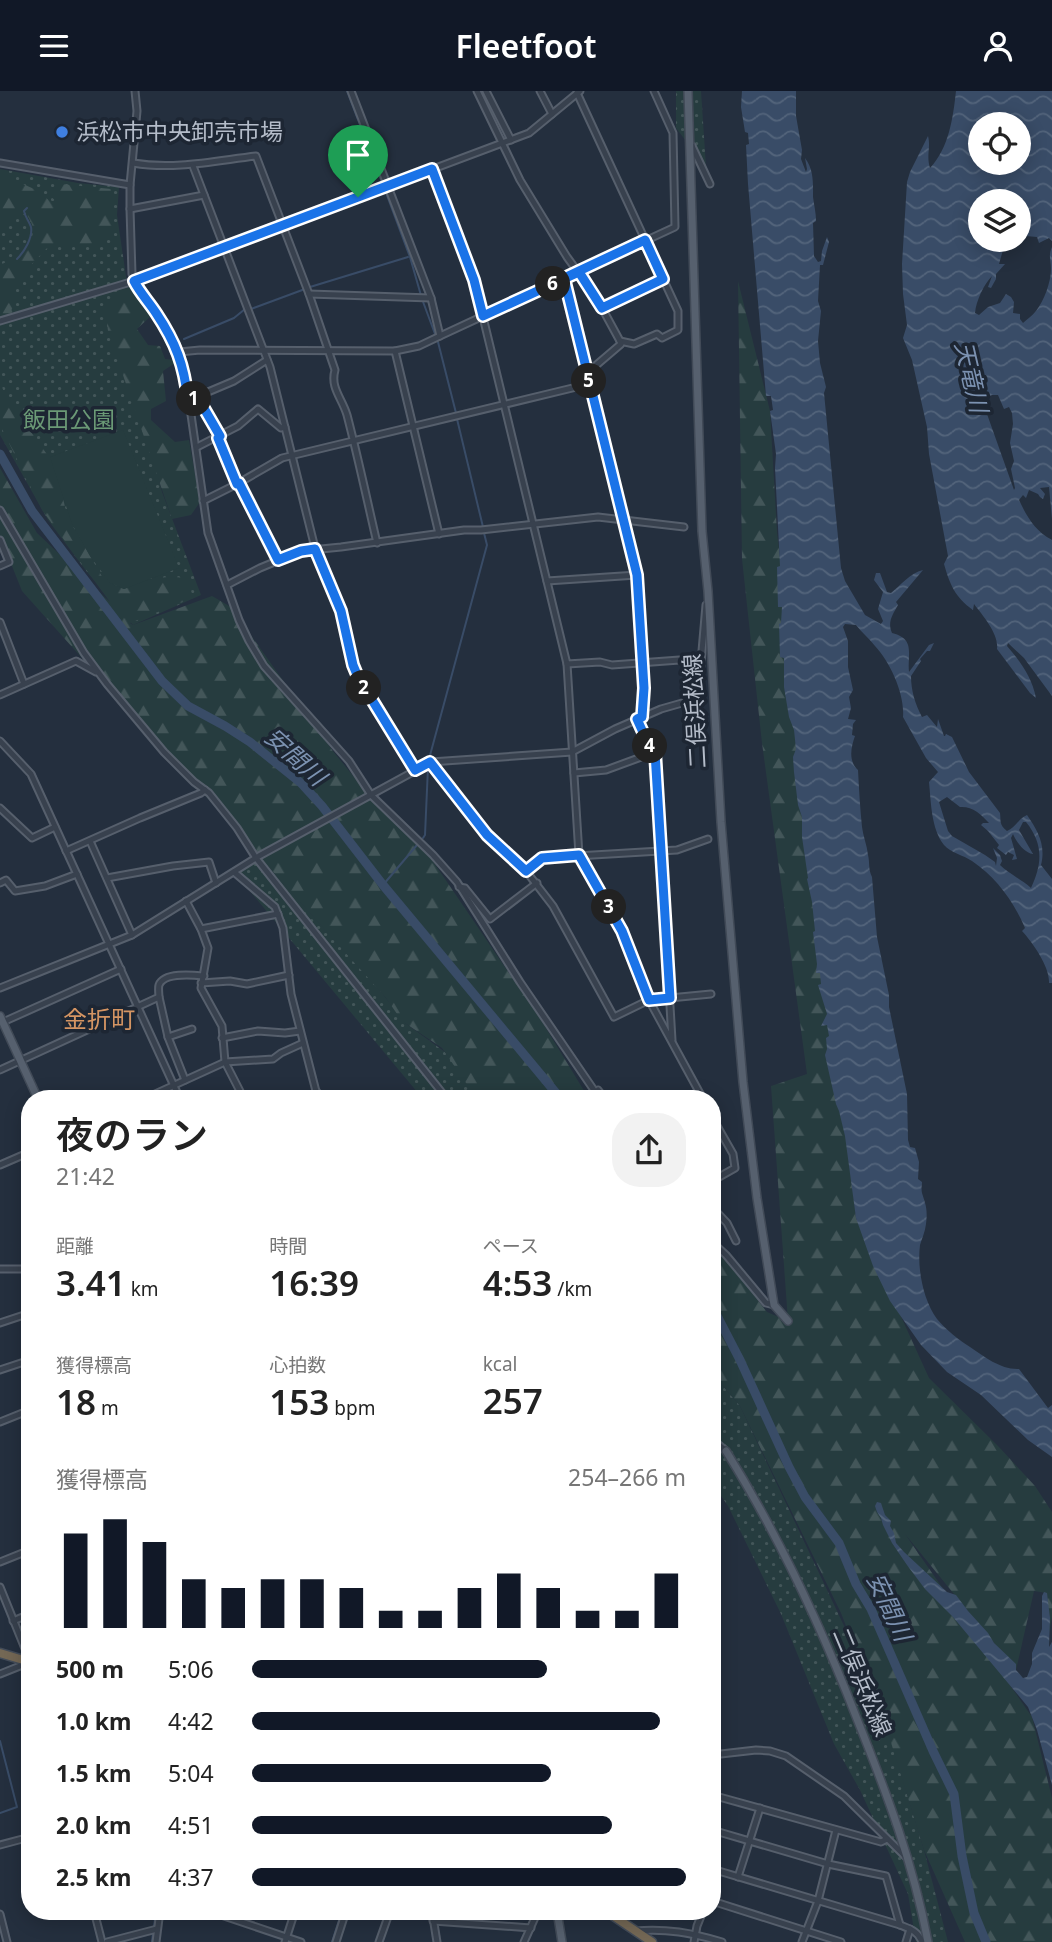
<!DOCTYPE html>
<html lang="ja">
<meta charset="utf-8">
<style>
:root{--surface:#fff;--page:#f2f2f2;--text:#222;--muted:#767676;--accent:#111827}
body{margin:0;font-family:"Noto Sans","Noto Sans JP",sans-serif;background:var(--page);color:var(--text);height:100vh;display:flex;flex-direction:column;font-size:26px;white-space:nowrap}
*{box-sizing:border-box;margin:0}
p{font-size:23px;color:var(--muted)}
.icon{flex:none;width:38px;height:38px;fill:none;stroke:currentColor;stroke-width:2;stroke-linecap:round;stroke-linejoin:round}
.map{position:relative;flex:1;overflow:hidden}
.details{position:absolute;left:21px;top:999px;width:700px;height:830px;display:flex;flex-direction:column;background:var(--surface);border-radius:28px;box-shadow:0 4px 18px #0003}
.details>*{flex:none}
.controls{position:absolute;left:968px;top:21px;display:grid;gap:14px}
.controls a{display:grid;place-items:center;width:63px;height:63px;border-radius:50%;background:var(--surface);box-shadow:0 4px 18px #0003;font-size:35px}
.pin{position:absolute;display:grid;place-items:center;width:60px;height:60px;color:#fff;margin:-72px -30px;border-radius:50% 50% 50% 0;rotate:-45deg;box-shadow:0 0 7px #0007}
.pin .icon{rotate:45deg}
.km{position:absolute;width:35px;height:35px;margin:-18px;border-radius:50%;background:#222;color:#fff;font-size:19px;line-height:35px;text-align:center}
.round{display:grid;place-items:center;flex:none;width:74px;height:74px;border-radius:28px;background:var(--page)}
.head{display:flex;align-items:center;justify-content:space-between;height:119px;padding:0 35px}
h1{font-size:38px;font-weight:600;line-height:52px}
.metrics{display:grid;grid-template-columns:repeat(3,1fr);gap:10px;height:119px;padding:7px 35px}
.metrics div{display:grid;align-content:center}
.metrics b{font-size:35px;font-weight:600}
.metrics small{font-size:19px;font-weight:400}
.metrics p{font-size:19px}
.chart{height:196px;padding:14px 35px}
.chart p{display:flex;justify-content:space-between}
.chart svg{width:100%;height:126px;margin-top:7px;stroke:var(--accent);stroke-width:6}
ul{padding:0 35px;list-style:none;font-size:23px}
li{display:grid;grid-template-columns:112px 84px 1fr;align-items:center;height:52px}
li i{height:18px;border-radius:9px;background:var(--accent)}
header{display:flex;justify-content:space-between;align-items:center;height:91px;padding:0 35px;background:var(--accent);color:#fff;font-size:32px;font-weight:600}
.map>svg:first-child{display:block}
</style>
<header><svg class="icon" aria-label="menu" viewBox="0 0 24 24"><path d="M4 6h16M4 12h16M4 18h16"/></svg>Fleetfoot<svg class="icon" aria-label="person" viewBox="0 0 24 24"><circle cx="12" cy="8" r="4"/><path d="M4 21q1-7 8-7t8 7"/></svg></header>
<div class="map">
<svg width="1052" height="1851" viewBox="0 0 1052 1851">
<defs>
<pattern id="green-dots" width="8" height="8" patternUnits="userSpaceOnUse" patternTransform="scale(1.75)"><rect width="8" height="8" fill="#263c3f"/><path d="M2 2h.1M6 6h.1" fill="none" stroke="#435659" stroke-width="1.8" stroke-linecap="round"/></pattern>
<pattern id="forest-firs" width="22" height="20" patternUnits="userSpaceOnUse" patternTransform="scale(1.75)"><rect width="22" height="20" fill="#263c3f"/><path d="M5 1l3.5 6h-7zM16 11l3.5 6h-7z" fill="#435659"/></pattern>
<pattern id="water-waves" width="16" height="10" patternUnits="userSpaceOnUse" patternTransform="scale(1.75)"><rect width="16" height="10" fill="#394c67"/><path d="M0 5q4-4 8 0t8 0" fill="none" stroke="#53647b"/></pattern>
</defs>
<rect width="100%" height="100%" fill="#242f3e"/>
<!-- green -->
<g fill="url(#green-dots)">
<path d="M676,0h25l5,76 -30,-39z"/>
<path d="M0,78l78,14 41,4 -2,28 34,232 11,45 39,103 -68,30 -46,-53 -39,-52 -48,-85z"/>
<path d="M259,765l123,137 23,30 40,29 36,47h-58l-189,-227z"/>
<path d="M712,1282l28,33 123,260 29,78 32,106 24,92h-32l-8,-48 -48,-104 -26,-46 -53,-130 -53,-108 -16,-23z"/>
</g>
<!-- forest -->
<g fill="url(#forest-firs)">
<path d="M0,83l41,18 13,14 4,-3 -11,-10 14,-9 50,5 4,42 -11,12 -55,3 -18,19 -17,26 1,11 -7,16 -8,10v-63c14,-6 34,-18 33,-36 0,-5 -5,-12 -7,-16l-20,8 -6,6z"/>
<path d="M738,190l32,130 7,121 79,686 73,160 69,68 37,40 17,26v105l-4,21 -1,-45 -13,-2 -18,79 -111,-136 127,183 20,81v144h-87l-41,-92 -35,-114 -48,-123 -101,-207 -28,-33v-127l13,12 42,54 21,9 -17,-235 36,-12 -45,-331 -20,-184z"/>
<path d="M132,194l20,30 -15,14 11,16 12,1 5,13 10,1v3l-12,8 3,30 -15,8v11l24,22 14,-2 11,62 -9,13 -19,4 -64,-188 -3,-28z"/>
<path d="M0,291l6,15 50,70 11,49 37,64 20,9c21,-8 41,-16 64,-10l5,19 -63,25 3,2 79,-29 19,11 101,143 44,54 54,53 111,163 48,79h-112l-35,-51 -40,-27 -16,-23 -364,-407 -22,-55v-68l37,65 73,69 -68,-92 -42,-85z"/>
</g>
<!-- pitch -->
<path fill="#263c3f" d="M123,339l56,138 -55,21 -14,-6 -20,-27 -18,-32 -22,-67z"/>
<!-- water -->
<g fill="url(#water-waves)" fill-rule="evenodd">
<path d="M742,0h54v25l6,34 -1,9 5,13 1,-3 -2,-11c9,12 8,25 8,39 1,8 3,16 3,24l-3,2 1,33 4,6 3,-1 1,-10 5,-14 2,5 -6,23h-3l-2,36 3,10 -3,30 2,22 6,24 -2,6 17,175 4,13 20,34 16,9 2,-3 -5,-12 5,-17 -9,-12 2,-7h4l7,19 4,1c10,-8 19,-20 32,-23l-27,32 2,3c-5,9 -11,17 -6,28 24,6 15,21 17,39l20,-27 5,-2 -4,8h-3l-7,8 1,2 -10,15c0,14 4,28 11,41l5,-2 10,12 1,-8 6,17h1l1,-2 6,3 17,35 31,41c1,8 -1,12 7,18 9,-4 12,-13 20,-16 11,16 19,30 14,50l11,14v104h-3c1,-16 -16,-40 -27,-52l3,-3c-11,-26 -29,-51 -53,-67 -9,-6 -21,-8 -28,-16 -13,-16 -13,-44 -15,-63l9,-10 -12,-14 -23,-41c2,-23 -13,-55 -28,-71 -6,-8 -13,-13 -19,-21l-11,-1 -2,3 5,14v26l5,23 -4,7 2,11 -3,11 8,1 -3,4 -1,11 3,1c-4,11 -7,25 3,34 1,19 2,38 4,57 1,9 5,18 6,28 2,8 0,14 4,22l5,60 12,58v12l18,87 1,46 2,7 5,1 4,14 -1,17 4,3c0,3 -1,7 0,11 0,0 3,9 3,10 2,6 2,14 1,21 -1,8 -4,14 -6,21 -3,23 3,55 17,74 9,11 22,21 33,28 15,10 31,23 49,22l29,39 4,-3v52l-24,-17 -47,-45 -34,-23 -26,-27 -31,-44 -17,-35 -17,-48 -11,-82 -6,-25 -3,-7 -11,-49 2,-6 -1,-11 3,-2 -2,-11 -6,1 6,-12 -9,-29 3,-1 -1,-11h-4l1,-9 -4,-32 2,-1 -3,-29 -5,-23 1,-1 -6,-41v-20l-4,-12 -4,-33 -1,-15 3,-8 -2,-19 -5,-13 -5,-30v-29l-4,-1 -1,-33 2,-1 1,-16h-4l-1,-40 3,-1 -5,-98 1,-14 -6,-43 3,-1 -2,-14h-5l-18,-212 -2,-39 3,-1 -1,-11 -3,-1 -4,-25zM947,706l13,10c12,-1 21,7 29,16h-6l-2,2 7,6 11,14 -2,3 9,7 2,-3 6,3 -2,5 5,-1 -6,-21 2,-4c3,7 11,19 20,20l-14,-24 4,-8h3c18,22 16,43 5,66 -9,-8 -23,-15 -31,-23l2,-4 -2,-6 -7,-7 4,10 -1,8 -1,-4 -10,-7 -33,-19 -4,-5 -9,-29z"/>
<path d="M956,0h96v150l-3,-3 -10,5 -2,-6 -11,-1 -23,14 -4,14h6l-9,10v5l-5,9 -3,-1 4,-11c-8,8 -16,25 -17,37l4,2 9,-8 12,-4 6,-9 5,3 3,5 -1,11 7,1v5l3,4c4,-4 9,-7 13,-12 8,-10 15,-29 15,-42 0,-9 -3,-13 1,-22v272l-3,-32 -9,1 5,6 -2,5 -3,-2 -2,-3 -9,-4 -3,8 -3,-3 -4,5c8,17 16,31 33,40v156l-28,-38 -16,-15 -1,3c13,15 25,31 29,52l-6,-5 -33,-44c2,-15 -14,-33 -23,-45l-1,6c-18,-13 -23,-25 -29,-46l4,-8 -19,-102 -2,-27 -15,-67 -9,-22 4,-13 -4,-31 -1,-30 5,-82 3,-10 18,-36c3,12 -2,19 2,32 19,-20 23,-50 26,-77zM980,33h38v39h-38zM980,110h38v39h-38zM992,304h6l6,14 5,-2 3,6 1,11 -3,19 4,18 -3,8 4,19 -1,2 -32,-90z"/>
<path d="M877,1411l4,1 4,12 6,6 -1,5 4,7 2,10 8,9 43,40 9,3 12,16 20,22 6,10 22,21v6l7,8 4,-1 5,-13v-11l10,-24v-33l2,-4 3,1 3,25 -1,29 3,-5v143l-15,-55 -9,-23 -75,-90 -28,-28 -18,-24 -15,-22 -9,-18 -2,-7 -4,-6 -2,-6z"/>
</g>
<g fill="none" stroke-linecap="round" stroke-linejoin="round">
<!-- stream -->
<g stroke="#394c67" stroke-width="2">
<path d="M347,0l36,94"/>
<path d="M385,99l25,67 12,42 16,43 18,71"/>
<path d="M17,168c7,-7 16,-21 14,-32 -2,-6 -6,-10 -7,-16l3,-3"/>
<path d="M310,196l98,-30"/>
<path d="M251,218l54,-20"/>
<path d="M184,248l50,-21 11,-9"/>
<path d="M457,328l26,108"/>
<path d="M0,647l34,35 33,73"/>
<path d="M429,668l58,-214 -3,-12"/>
<path d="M423,747l2,-3 3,-68"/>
<path d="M71,764l24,53"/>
<path d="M383,794l34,-40"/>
<path d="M153,942l22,49"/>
<path d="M178,996l5,12"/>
<path d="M0,1650l17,66 -17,6"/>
<path d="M154,1836l2,-16"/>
<path d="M152,1851l1,-9"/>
<path d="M332,1851l10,-31"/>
</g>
<!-- river -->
<g stroke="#394c67" stroke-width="9">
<path d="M0,363l32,57 130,170 26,25 37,20 25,16 51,41 21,23 61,79 178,214"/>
<path d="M712,1215l28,54 49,107 16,30 34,46 17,41 15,25 62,142 21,43 8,62 12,57 12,29"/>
</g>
<!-- minor casing -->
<g stroke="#565f6c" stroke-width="9">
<g id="minor">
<path d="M135,0l2,20 -7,74v24l2,65 6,14 18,25 23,39 6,21 23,160 31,87 10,21 15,25 85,95 22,34 62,60 24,27 63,100 80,117"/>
<path d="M351,0l80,207 9,38"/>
<path d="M477,0l43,89 47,77 29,40 24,44 14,3 23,-10 5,4 16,-8v-19l-101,-218"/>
<path d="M486,0l25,49"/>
<path d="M540,0l12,23"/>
<path d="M692,55l18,38"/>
<path d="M0,72l130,22"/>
<path d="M133,72c41,7 81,-2 123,-7l53,138 26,76c-5,18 7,28 12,45 11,42 20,85 30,128"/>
<path d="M193,75l77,201 44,177 27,67 12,54 15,30 47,75"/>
<path d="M432,78l42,111 93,384 12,191 38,66 32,79 54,99"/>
<path d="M130,118l74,-14"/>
<path d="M564,187l73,297 7,113 -2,29"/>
<path d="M309,203l122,4"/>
<path d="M602,217l61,-29"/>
<path d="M0,230l134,-40 395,-148 51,-42"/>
<path d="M395,260l44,183"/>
<path d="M179,261l21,-2 195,1 24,-5 21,-10 235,-109 -2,-94 -19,-42"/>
<path d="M587,282l34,-29 -1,-3"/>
<path d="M198,307l22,38"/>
<path d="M189,309l45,-19 33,-21"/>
<path d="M217,347l20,46"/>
<path d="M197,356l41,-21 20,-17 23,19 4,-1"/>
<path d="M238,392l40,77"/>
<path d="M203,410l34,-17 45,-26 307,-74"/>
<path d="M0,419l84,143 23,31 57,68 30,30 15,11 28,35 19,30 191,241"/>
<path d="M0,449l9,22 -9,4"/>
<path d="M547,490l90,-6"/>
<path d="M227,494l33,-17 41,-17 40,-4 123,-17h17l117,-13 86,10"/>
<path d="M0,531l24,62"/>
<path d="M567,573l33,-2 12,3 81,-6"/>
<path d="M0,604l76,-34 20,11"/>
<path d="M637,628l9,20 9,13 17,288"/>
<path d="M0,650l31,33 149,325"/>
<path d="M431,671l56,73 39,36 27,35 61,111 35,-17 62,-6"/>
<path d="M574,682l32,-3 49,-18"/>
<path d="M0,717l32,30 23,-11"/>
<path d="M90,750l42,94"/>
<path d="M66,760l74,-33 61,-25 4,-3"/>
<path d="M526,780l17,-13 134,-8 31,-11"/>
<path d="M234,781l41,35 8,21 8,66 27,105"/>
<path d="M107,787l66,-12 36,-4 7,21"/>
<path d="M0,792l6,-3 9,11 30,-5 32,-12"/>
<path d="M459,796l6,1 25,31 47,-36"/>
<path d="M186,810l15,28 7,19 -7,40 21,38 3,36 19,37"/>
<path d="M201,838l77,-15"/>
<path d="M201,892l29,-2 17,3 42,-9"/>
<path d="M0,897l132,-53 127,-79 172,-94 141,-10 43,-23 46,-20 35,-10 2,-2 8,-92"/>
<path d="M159,906l9,40 17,43"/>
<path d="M3,931l118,-53"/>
<path d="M168,946l24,-8"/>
<path d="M222,947l36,-7 27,2 15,-2"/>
<path d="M0,979l159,-73c0,-2 -1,-9 0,-12 5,-13 34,-10 45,-9"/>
<path d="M598,999l7,9"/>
<path d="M144,1008l81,-37 48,-3 8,-6 22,-10"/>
<path d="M303,1008l14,-7"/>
<path d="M712,1026l21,37 2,14 -23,13"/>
<path d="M0,1074l30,-13"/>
<path d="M712,1116l15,16 9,18"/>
<path d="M712,1151l14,13 40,48 8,2"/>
<path d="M0,1178h30"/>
<path d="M0,1232l30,-10"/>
<path d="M0,1279l30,-10"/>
<path d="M0,1331l30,-12"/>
<path d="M712,1348l14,12"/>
<path d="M0,1471l30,-12"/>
<path d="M0,1496l30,74"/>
<path d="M13,1530l17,-7"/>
<path d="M0,1583l30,-12"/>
<path d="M712,1664l44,-5 14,1 16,5 58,40 63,62"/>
<path d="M712,1704l169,47 6,-3"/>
<path d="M712,1739l116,34 58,12 14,49"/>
<path d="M0,1754l30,-8"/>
<path d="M712,1778l188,56c10,4 18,6 22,17"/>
<path d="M738,1786l22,-69"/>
<path d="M712,1794l6,-14"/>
<path d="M712,1810l129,41"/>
<path d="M94,1820l8,31"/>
<path d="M209,1820l92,31"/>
<path d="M414,1820l19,6"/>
<path d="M432,1820l5,31"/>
<path d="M0,1823l7,28"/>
<path d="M433,1830l98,7"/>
<path d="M635,1840c31,-3 57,2 87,11"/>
<path d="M107,1851l50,-13"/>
<path d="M156,1851l4,-31"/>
<path d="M285,1851l10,-31"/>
<path d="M336,1851l10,-31"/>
<path d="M379,1851l11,-31"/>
<path d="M524,1851l14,-31"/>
<path d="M694,1851l3,-16 6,-15"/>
<path d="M802,1851l16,-41 18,-71"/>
<path d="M906,1851l4,-13"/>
</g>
</g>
<!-- major casing -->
<g stroke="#414a57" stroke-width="10">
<g id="major">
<path d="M688,0l14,440 6,60 13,231 22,260 14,116 17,107 14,16"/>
<path d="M0,925l38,83"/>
<path d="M726,1360c53,85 95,175 131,268 30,75 56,143 71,223"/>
<path d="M557,1820l5,31"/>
</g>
</g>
<!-- highway casing -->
<g stroke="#434c59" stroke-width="11">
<g id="highway">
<path d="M0,1562l30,9"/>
<path d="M606,1820l46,31"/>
</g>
</g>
<!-- minor -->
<use href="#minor" stroke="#38414e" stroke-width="5"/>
<!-- major -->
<use href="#major" stroke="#56606e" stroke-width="7"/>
<!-- highway -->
<use href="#highway" stroke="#746855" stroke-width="8"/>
</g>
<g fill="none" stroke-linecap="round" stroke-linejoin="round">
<!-- route casing -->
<g stroke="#fff" stroke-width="14">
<path id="route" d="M358,106l-224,84c6,12 15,21 22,32 20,30 28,52 32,87l10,-2 22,38 -2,2 19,46 2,-1 39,77 23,-9 14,-2 26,62 12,54 5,12 57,93 15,-8 57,73 39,36 16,-13 37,-3 43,76 27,69 21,-2 -15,-246 -9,-13 -9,-20 5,-2 2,-29 -7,-113 -73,-297 81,-38 18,39 -61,29 -23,-36 -96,44 -9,-36 -42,-111 -74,28"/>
</g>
<!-- route -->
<use href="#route" stroke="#1a73e8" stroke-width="9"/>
</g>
<!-- markers -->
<circle fill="#3f7fe0" stroke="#1d2633" stroke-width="2.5" cx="62" cy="41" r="7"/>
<g text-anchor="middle" stroke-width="7" stroke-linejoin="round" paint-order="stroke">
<!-- poi labels -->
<g font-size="23" fill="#b4bcc9" stroke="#1d2633" text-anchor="start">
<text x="76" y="49">浜松市中央卸売市場</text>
</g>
<!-- park labels -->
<g font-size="23" fill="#6b9a76" stroke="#1d2633">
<text x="69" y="337">飯田公園</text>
</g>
<!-- street labels -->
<g font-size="23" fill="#b4bcc9" stroke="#1d2633">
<text transform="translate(695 620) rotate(-93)" y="8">二俣浜松線</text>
<text transform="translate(862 1591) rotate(67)" y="8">二俣浜松線</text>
</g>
<!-- water labels -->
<g font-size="24" font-style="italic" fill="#7c92b1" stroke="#1d2633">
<text transform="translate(971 286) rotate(77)" y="8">天竜川</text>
<text transform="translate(295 666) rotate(42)" y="8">安間川</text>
<text transform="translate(889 1516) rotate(65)" y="8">安間川</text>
</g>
<!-- neighbourhood labels -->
<g font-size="24" fill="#d59563" stroke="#1d2633">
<text x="99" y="937">金折町</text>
</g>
</g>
</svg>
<div class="controls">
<a><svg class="icon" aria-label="locate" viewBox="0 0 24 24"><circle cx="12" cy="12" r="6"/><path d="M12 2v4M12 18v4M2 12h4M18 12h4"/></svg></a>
<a><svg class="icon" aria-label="layers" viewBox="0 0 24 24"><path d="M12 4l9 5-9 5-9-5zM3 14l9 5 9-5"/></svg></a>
</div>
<div class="pin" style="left:358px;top:106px;background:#1e9e55"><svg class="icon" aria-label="arrive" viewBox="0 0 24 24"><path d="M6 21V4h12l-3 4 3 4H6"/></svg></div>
<b class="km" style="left:194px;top:308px">1</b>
<b class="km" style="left:364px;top:597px">2</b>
<b class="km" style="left:609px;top:816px">3</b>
<b class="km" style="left:650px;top:655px">4</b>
<b class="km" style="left:589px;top:290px">5</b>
<b class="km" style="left:553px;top:193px">6</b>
<section class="details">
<div class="head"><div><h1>夜のラン</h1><p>21:42</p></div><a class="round"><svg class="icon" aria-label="share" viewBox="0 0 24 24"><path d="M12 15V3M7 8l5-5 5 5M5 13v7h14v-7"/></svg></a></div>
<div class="metrics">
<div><p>距離</p><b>3.41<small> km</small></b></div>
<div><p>時間</p><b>16:39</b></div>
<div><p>ペース</p><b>4:53<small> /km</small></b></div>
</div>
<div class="metrics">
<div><p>獲得標高</p><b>18<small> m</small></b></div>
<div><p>心拍数</p><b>153<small> bpm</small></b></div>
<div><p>kcal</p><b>257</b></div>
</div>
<div class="chart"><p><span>獲得標高</span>254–266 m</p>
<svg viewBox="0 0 160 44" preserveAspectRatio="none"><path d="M5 44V11M15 44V6M25 44V14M35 44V27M45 44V30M55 44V27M65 44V27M75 44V30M85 44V38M95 44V38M105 44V30M115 44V25M125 44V30M135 44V38M145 44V38M155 44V25"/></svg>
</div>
<ul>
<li><b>500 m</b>5:06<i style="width:68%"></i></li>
<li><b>1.0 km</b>4:42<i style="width:94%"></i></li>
<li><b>1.5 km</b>5:04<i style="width:69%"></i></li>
<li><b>2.0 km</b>4:51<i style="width:83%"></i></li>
<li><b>2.5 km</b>4:37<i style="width:100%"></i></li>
</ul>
</section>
</div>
